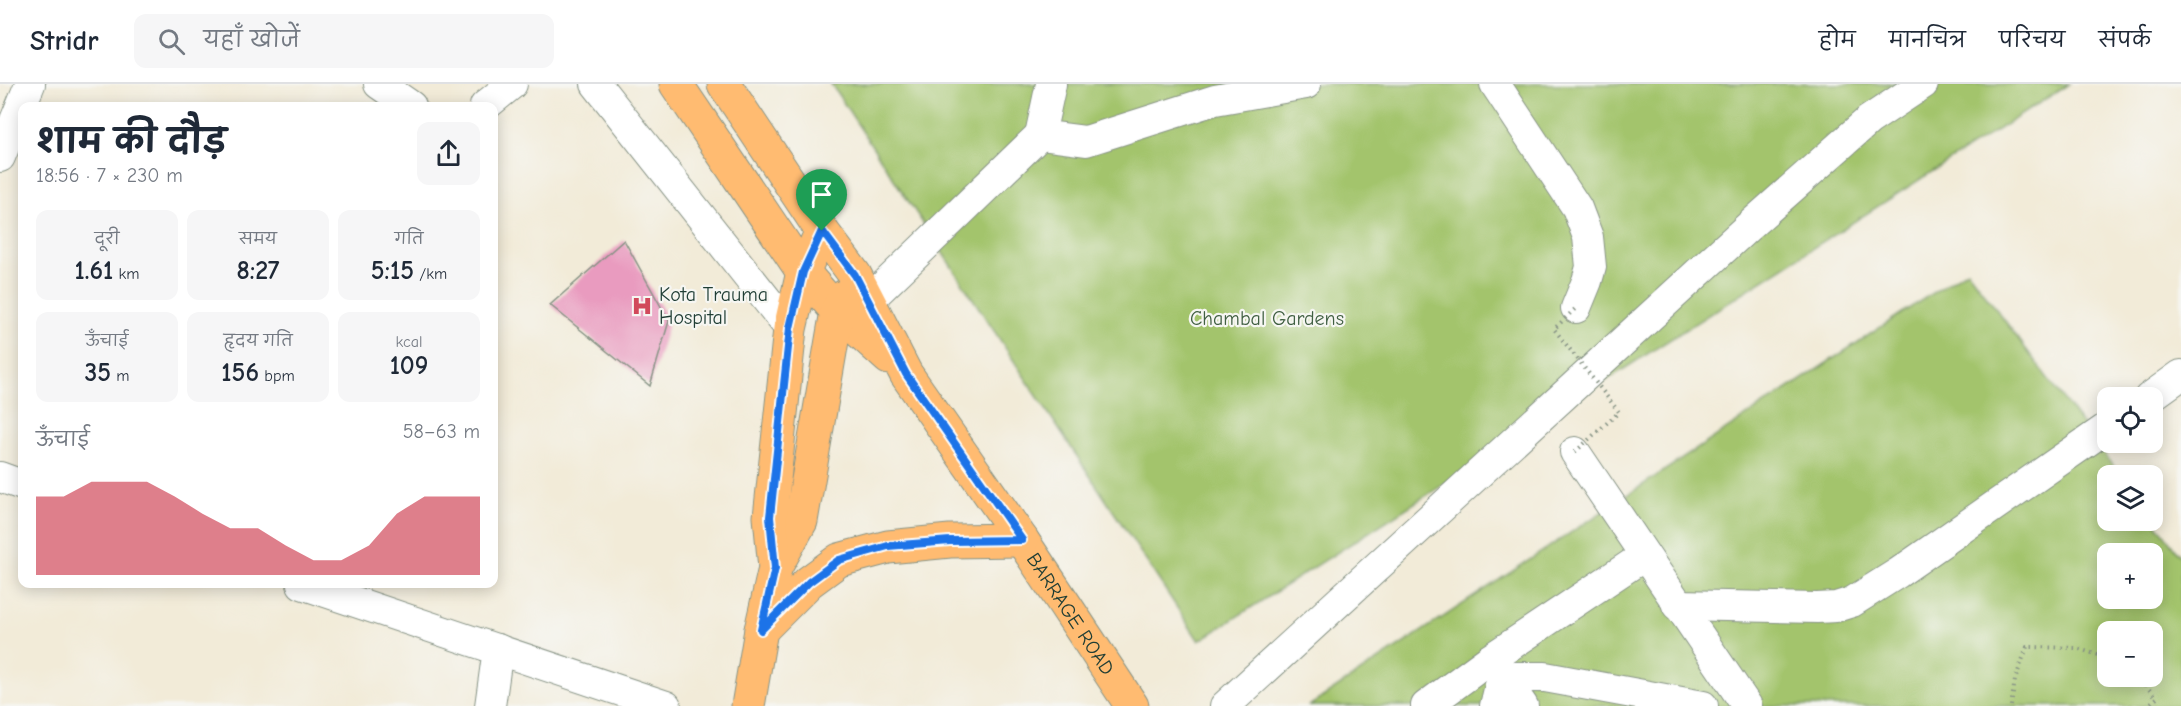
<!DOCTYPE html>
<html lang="hi">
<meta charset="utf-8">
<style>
:root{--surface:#fff;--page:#f6f6f7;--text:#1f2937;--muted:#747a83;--line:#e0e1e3;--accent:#d1495b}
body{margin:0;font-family:"Comic Neue","Playpen Sans Deva",sans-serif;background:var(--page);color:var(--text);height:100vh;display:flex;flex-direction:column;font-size:22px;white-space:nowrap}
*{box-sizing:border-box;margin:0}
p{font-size:20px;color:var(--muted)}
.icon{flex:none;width:33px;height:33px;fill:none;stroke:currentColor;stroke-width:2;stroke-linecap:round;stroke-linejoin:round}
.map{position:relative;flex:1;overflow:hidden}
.details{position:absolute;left:18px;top:18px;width:480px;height:486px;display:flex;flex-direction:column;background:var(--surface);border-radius:12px;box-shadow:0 3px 15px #0003}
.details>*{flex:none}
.fabs{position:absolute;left:2097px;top:303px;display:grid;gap:12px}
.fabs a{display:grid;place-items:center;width:66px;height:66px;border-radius:12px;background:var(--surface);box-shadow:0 3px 15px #0003;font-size:30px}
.pin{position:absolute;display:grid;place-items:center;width:51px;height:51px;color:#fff;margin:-62px -26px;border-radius:50% 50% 50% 0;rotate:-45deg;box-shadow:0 0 6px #0007}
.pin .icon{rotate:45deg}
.round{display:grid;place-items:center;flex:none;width:63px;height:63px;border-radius:12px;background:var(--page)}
.overview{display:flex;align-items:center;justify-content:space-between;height:102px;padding:0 18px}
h1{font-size:33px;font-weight:700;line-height:45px}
.figures{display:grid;grid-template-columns:repeat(3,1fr);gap:9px;height:102px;padding:6px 18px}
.figures div{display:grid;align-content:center;border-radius:12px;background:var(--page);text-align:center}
.figures b{font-size:26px;font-weight:700}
.figures small{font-size:16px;font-weight:400}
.figures p{font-size:16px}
.chart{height:168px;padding:12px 18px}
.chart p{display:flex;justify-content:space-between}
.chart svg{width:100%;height:108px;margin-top:6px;fill:var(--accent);opacity:.7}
header{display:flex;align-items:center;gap:36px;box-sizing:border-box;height:84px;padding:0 30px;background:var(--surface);border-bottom:2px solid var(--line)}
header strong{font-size:28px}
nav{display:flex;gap:33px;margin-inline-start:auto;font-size:21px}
.search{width:420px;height:54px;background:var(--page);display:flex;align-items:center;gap:15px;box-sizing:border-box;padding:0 21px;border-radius:12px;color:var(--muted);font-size:22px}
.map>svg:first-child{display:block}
</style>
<header>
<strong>Stridr</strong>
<div class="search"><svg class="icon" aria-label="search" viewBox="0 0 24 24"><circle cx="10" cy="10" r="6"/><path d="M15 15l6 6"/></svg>यहाँ खोजें</div>
<nav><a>होम</a><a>मानचित्र</a><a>परिचय</a><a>संपर्क</a></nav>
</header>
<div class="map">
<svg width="2181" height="622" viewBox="0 0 2181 622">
<rect width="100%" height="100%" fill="#f6f6f2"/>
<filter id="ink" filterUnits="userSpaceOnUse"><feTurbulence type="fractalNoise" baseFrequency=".0167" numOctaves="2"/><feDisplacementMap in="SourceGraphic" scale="12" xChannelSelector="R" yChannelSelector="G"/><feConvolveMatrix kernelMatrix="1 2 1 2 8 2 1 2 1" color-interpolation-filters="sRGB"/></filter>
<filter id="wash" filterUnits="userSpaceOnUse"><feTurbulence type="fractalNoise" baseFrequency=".008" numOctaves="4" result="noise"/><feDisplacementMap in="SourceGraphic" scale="24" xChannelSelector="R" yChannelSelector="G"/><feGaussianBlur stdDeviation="1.35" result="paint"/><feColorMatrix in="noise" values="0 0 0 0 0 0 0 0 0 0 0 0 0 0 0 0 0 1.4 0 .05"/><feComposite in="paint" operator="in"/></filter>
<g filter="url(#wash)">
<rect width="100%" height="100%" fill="#f2ebd8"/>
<!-- green -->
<g fill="#a3c46c" stroke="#618050" stroke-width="1.5" fill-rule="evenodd">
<path d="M831,0h1238l-870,557z"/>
<path d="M1967,186l153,205 -12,1v44h44l1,-1 28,38v149h-872zM2108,470h44v44h-44zM2108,548h44v44h-44z"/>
</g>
<g id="blocks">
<!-- building -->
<path fill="#e99bbf" d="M624,156l45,81 -19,65 -100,-81z"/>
</g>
</g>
<g filter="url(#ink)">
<use href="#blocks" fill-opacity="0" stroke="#889486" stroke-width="1.5"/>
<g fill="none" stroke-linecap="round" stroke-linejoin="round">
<!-- minor casing -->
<g stroke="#889486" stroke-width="32">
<g id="minor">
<path d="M379,0l32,22"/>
<path d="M596,0l194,245"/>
<path d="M1051,0l-11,51 46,6 129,-41 91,-16"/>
<path d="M1495,0l82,124 11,29 3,30 -4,14 -11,27"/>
<path d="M485,22l27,-22"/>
<path d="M0,73l30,-73"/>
<path d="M868,217l172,-166"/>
<path d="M2149,314l32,-23"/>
<path d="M1575,368l172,254"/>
<path d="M0,393l22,8"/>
<path d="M302,500l364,122"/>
<path d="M1677,521l140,3 19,-1 16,-5 46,-29 210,-146"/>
<path d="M490,622l8,-57"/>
<path d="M1225,622l524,-480 120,-106 54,-36"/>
<path d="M1426,622l64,-47"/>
<path d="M1495,622l7,-29h43l158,29"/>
<path d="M1523,622l-33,-47 154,-103"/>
</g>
</g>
<!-- major casing -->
<g stroke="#889486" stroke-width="35">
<g id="major">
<path d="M676,0l127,188 34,39 52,47"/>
<path id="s1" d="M724,0l98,147 33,44 51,99 116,166 110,166"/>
<path d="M775,484l26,-47 36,-210 8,-15"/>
<path d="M761,546l48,-48 30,-22 49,-13 62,-6 72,-1"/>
<path d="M748,622l13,-76 14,-62 -5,-51 20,-188 13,-57 19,-41"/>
</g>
</g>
<!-- path -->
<g stroke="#889486" stroke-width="4" stroke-dasharray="1.5 4.5" stroke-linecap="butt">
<path d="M2137,592l20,22 -10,8"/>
<path d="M2011,622l4,-26 12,-33 49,1 32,10"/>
</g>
<!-- minor -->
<use href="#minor" stroke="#fff" stroke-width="30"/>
<!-- major -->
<use href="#major" stroke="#ffbb71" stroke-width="33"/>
<!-- path-bridge -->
<path stroke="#889486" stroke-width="4" stroke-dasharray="1.5 4.5" stroke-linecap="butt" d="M1575,368l44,-40 -65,-83 22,-21"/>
</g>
</g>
<g fill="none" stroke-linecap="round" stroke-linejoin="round" filter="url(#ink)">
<!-- route casing -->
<g stroke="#fff" stroke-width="12">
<path id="route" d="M822,147l33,44 51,99 116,166 -72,1 -62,5 -49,14 -30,22 -48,48 14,-62 -5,-51 20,-189 13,-56z"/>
</g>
<!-- route -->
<use href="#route" stroke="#1a73e8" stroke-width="8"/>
</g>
<!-- icons -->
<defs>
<g id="hospital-bare" transform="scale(1.62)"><path d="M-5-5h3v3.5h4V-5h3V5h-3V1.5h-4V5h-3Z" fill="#d1495b" stroke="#f6f6f2" stroke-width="2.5" paint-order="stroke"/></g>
</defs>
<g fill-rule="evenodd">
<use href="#hospital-bare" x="642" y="222"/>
</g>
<g text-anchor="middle" stroke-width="4.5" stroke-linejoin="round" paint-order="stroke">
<!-- poi labels -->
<g font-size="20" fill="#1f3d34" stroke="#f6f6f2" text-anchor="start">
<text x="659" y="217">Kota Trauma<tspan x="659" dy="23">Hospital</tspan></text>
</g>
<!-- park labels -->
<g font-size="20" fill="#405f42" stroke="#f6f6f2">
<text x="1267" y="241">Chambal Gardens</text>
</g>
<!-- street labels -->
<g font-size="20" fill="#1f3d34" stroke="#f6f6f2">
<text dy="7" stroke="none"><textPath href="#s1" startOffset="634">BARRAGE ROAD</textPath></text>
</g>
</g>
</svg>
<div class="fabs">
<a><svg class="icon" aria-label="locate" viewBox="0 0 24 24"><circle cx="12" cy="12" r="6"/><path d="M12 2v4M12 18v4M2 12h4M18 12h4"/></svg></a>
<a><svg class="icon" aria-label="layers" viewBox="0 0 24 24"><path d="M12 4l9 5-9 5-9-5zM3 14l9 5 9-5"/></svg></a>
<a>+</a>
<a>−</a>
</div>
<div class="pin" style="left:822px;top:147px;background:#1e9e55"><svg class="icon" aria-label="arrive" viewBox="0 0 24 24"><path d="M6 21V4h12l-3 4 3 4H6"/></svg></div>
<section class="details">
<div class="overview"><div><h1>शाम की दौड़</h1><p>18:56 · 7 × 230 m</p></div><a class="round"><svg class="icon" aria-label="share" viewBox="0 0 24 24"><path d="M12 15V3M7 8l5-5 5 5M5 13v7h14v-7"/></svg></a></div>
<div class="figures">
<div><p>दूरी</p><b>1.61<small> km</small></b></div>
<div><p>समय</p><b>8:27</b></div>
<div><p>गति</p><b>5:15<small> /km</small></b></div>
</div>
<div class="figures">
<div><p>ऊँचाई</p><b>35<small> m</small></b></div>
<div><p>हृदय गति</p><b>156<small> bpm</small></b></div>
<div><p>kcal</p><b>109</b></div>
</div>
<div class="chart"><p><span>ऊँचाई</span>58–63 m</p>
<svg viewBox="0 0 160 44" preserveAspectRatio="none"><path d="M0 44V12L10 12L20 6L30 6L40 6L50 12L60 19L70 25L80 25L90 32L100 38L110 38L120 32L130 19L140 12L150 12L160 12V44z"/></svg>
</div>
</section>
</div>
